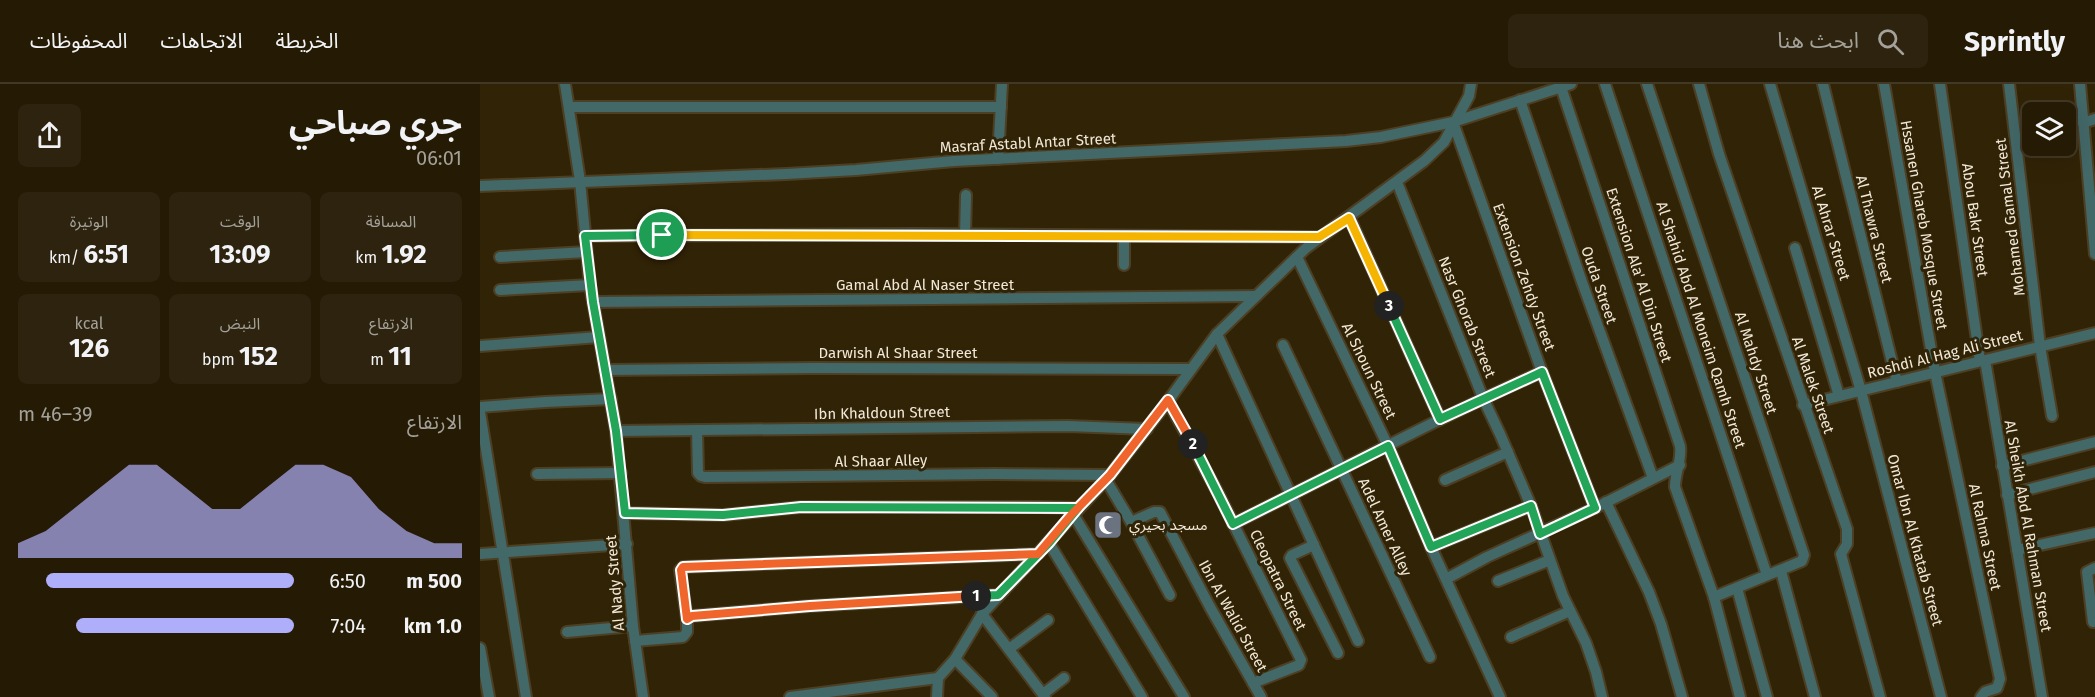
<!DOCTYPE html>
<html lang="ar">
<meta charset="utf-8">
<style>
:root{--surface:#251a04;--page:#2d230e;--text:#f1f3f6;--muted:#a3a19a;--line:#423826;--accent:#aeaefa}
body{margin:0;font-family:"Fira Sans","Noto Sans Arabic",sans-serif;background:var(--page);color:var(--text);direction:rtl;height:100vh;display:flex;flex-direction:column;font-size:22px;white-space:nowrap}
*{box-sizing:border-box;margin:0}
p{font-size:20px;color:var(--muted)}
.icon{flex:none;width:33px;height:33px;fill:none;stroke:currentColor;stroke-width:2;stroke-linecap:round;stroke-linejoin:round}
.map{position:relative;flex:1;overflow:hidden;direction:ltr}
.sheet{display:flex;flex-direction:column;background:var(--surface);width:480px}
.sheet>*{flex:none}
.fabs{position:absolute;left:1542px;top:18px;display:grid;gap:12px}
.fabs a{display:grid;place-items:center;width:54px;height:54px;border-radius:9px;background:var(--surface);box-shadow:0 6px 24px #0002,0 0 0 2px var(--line);font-size:30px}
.pin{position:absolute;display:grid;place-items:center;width:51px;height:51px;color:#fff;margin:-26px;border:3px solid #fff;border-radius:50%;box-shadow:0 2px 6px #0007}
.km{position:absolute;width:30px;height:30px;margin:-15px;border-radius:50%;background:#222;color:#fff;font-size:16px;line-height:30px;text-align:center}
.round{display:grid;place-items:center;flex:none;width:63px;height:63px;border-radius:9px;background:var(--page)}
.summary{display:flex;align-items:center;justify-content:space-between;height:102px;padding:0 18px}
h1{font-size:33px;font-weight:700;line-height:45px}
.stats{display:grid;grid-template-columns:repeat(3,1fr);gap:9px;height:102px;padding:6px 18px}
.stats div{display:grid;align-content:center;border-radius:9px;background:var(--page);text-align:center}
.stats b{font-size:26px;font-weight:700}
.stats small{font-size:16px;font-weight:400}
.stats p{font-size:16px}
.chart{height:168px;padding:12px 18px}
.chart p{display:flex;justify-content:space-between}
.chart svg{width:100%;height:108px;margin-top:6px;fill:var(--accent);opacity:.7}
ul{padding:0 18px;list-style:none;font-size:20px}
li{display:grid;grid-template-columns:96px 72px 1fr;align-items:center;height:45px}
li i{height:15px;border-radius:8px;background:var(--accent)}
header{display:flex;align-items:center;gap:36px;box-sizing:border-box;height:84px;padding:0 30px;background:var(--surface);border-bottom:2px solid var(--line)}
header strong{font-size:28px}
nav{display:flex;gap:33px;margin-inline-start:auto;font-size:21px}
.search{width:420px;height:54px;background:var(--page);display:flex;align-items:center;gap:15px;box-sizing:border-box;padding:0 21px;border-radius:9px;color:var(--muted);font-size:22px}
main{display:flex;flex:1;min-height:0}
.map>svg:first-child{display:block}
</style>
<header>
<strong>Sprintly</strong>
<div class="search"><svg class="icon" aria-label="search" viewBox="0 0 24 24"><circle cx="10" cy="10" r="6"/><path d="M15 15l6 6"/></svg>ابحث هنا</div>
<nav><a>الخريطة</a><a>الاتجاهات</a><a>المحفوظات</a></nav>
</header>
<main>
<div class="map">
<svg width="1615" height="613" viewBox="0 0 1615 613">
<rect width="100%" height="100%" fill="#312306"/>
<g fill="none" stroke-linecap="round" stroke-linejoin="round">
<!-- street casing -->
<g stroke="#4c3f23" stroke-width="14">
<g id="street">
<path d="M85,0l15,97 10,104 26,146 17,195 10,71"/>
<path d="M1125,0l162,491"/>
<path d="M1167,0l157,471 -2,6 -88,36"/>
<path d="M1219,0l20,70 128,375v15l-6,10 39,143"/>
<path d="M1290,0l91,307 80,306"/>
<path d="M1343,0l74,298"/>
<path d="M1404,0l51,288 65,307 -3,9 -12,4 -4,5"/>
<path d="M1460,0l40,277"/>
<path d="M1529,0l31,262 12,70"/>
<path d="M1600,0l15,170"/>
<path d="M1081,3l119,359c2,15 -5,26 -5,41l39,110 26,100"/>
<path d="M1040,16l62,182 71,196"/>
<path d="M89,23h432"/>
<path d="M973,38l89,250 53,136"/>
<path d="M1603,39l12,-4"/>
<path d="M518,75l4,-75"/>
<path d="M917,98l86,216 17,36 31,72 32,90 23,47 10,29 6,25"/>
<path d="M0,102l306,-12 70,-4 98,-9 392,-20 35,-4 72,-15 118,-38"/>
<path d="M869,133l91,202"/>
<path d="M485,151l1,-40"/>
<path d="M105,152l329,-2 405,3"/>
<path d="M1315,164l44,148"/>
<path d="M20,173l86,-5"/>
<path d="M817,173l91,189 43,101 69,150"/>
<path d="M644,181v-28"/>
<path d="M20,206l90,-5"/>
<path d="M113,218l663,-6"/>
<path d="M737,250l141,307"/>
<path d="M803,261l147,312"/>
<path d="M0,262l119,-9"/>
<path d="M1505,276l57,337"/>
<path d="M125,286l208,-2 378,1"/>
<path d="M688,317l50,92 83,167 -2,5 -46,18"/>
<path d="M1323,321l292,-72"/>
<path d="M0,323l65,-5 66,-3"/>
<path d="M0,328l46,285"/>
<path d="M217,346l1,43 3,3 4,1 289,-3 116,1"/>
<path d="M136,347l452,-5 79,3"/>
<path d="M1522,382l93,-24"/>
<path d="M57,390l84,-1"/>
<path d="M626,396l25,42 39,73"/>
<path d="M965,396l63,-28"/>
<path d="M1527,411l88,-23"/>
<path d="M1126,418l43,90 12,32 21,73"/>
<path d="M145,429l99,2 77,-8h238l39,1"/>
<path d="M593,430l111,183"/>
<path d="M651,438l23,-10h6l50,95 51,90"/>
<path d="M753,440c103,-51 204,-106 309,-152"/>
<path d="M569,459l93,154"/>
<path d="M834,461l-22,10 -2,3 48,95"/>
<path d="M951,463l100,-41"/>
<path d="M1537,466l78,-17"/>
<path d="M0,470l147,-10"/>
<path d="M1301,487l34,126"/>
<path d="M966,495l41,-22 108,-49 85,-43"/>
<path d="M1018,497l52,-21"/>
<path d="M1257,504l30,109"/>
<path d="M502,530l63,83"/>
<path d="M207,535l-7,-49 3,-3 355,-13"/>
<path d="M1613,538l-6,-50 8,-4"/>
<path d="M87,548l66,-6"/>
<path d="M1031,553l59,-26"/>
<path d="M155,557l48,-4 4,-5v-13l5,-3 118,-10 188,-11"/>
<path d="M0,564l9,49"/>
<path d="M529,565l39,-29"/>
<path d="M475,575l37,38"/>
<path d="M563,610l21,-16"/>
<path d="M310,613l148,-19"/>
<path d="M457,613l1,-19 17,-19 27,-45 128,-139 58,-74 49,-67 89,-86 118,-87 20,-19 25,-46 2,-12"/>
</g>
</g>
<!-- street -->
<use href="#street" stroke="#436868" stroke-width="10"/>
</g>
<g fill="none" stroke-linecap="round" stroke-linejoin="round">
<!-- split-1 casing -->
<g stroke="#fff" stroke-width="12">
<path id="split-1" d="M182,151l-77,1 8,66 23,129 9,82 98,2 78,-8 277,1 -29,35 -51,52 -22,1"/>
</g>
<!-- split-2 casing -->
<g stroke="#fff" stroke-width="12">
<path id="split-2" d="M496,512l-166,10 -118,10 -5,3 -6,-49 2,-3 355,-13 34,-40 38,-39 58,-75 25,44"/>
</g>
<!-- split-3 casing -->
<g stroke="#fff" stroke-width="12">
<path id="split-3" d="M713,360l40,80 155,-78 43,101 100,-41 9,28 55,-26 -53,-136 -102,47 -51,-113"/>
</g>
<!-- split-4 casing -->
<g stroke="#fff" stroke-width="12">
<path id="split-4" d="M182,151l657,2 30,-19 40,88"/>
</g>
<!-- split-1 -->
<use href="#split-1" stroke="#22a559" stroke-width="8"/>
<!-- split-2 -->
<use href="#split-2" stroke="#f0652b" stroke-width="8"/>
<!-- split-3 -->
<use href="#split-3" stroke="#22a559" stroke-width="8"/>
<!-- split-4 -->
<use href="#split-4" stroke="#f5b400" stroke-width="8"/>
</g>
<!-- icons -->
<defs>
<g id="mosque-square" transform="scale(1.5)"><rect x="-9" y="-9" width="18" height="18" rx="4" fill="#6b7280" stroke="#312306"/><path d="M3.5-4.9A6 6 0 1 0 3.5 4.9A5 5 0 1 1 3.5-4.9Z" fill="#fff"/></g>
</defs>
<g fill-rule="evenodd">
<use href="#mosque-square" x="628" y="441"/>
</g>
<g text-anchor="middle" stroke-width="6" stroke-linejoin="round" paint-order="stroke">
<!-- street labels -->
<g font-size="15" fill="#f1e8d8" stroke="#312306">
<text transform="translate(548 59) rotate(-3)" y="5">Masraf Astabl Antar Street</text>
<text transform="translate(1530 133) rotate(-97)" y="5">Mohamed Gamal Street</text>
<text transform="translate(1495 136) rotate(82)" y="5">Abou Bakr Street</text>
<text transform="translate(1444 141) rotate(80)" y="5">Hssanen Ghareb Mosque Street</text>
<text transform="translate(1394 145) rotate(76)" y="5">Al Thawra Street</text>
<text transform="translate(1351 149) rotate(73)" y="5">Al Ahrar Street</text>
<text transform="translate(1159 191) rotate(72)" y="5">Extension Ala' Al Din Street</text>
<text transform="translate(1044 193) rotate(70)" y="5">Extension Zehdy Street</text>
<text x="445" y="206">Gamal Abd Al Naser Street</text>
<text transform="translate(1119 201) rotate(71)" y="5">Ouda Street</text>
<text transform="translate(987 233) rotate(68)" y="5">Nasr Ghorab Street</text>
<text transform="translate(1221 241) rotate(72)" y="5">Al Shahid Abd Al Moneim Qamh Street</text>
<text x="418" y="274">Darwish Al Shaar Street</text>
<text transform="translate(1465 270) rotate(-14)" y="5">Roshdi Al Hag Ali Street</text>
<text transform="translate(1276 279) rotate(72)" y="5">Al Mahdy Street</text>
<text transform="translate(889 287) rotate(64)" y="5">Al Shoun Street</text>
<text transform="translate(1333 301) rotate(71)" y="5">Al Malek Street</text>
<text transform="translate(402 329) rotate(-1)" y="5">Ibn Khaldoun Street</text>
<text transform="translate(401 377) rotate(-1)" y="5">Al Shaar Alley</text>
<text transform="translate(1548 442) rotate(80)" y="5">Al Sheikh Abd Al Rahman Street</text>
<text transform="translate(905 443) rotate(65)" y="5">Adel Amer Alley</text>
<text transform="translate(1505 453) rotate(78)" y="5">Al Rahma Street</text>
<text transform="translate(1435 456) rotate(75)" y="5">Omar Ibn Al Khatab Street</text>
<text transform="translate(798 496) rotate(64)" y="5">Cleopatra Street</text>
<text transform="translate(135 499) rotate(-95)" y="5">Al Nady Street</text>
<text transform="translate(753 532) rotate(61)" y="5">Ibn Al Walid Street</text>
</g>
<!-- poi labels -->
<g font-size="15" fill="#f1e8d8" stroke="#312306" text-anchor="start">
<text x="649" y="446">مسجد بحيري</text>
</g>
</g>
</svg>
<div class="fabs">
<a><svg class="icon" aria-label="layers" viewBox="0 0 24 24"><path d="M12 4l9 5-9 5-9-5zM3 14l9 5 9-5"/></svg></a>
</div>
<div class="pin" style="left:182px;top:151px;background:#1e9e55"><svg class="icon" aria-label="arrive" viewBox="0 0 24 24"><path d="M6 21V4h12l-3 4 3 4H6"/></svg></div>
<b class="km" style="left:496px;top:512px">1</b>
<b class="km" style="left:713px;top:360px">2</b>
<b class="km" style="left:909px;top:222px">3</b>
</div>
<section class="sheet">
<div class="summary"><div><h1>جري صباحي</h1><p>06:01</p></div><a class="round"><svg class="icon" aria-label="share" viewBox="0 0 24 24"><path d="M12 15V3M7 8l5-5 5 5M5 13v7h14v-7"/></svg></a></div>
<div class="stats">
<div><p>المسافة</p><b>1.92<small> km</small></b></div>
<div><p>الوقت</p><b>13:09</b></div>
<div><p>الوتيرة</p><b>6:51<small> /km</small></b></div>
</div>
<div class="stats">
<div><p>الارتفاع</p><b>11<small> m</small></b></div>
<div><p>النبض</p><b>152<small> bpm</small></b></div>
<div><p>kcal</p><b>126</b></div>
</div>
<div class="chart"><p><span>الارتفاع</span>39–46 m</p>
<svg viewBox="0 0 160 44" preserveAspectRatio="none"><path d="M0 44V38L10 33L20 24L30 15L40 6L50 6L60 15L70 24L80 24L90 15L100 6L110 6L120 11L130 24L140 33L150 38L160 38V44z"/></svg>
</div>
<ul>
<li><b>500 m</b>6:50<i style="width:90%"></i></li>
<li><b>1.0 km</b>7:04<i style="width:79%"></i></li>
</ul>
</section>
</main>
